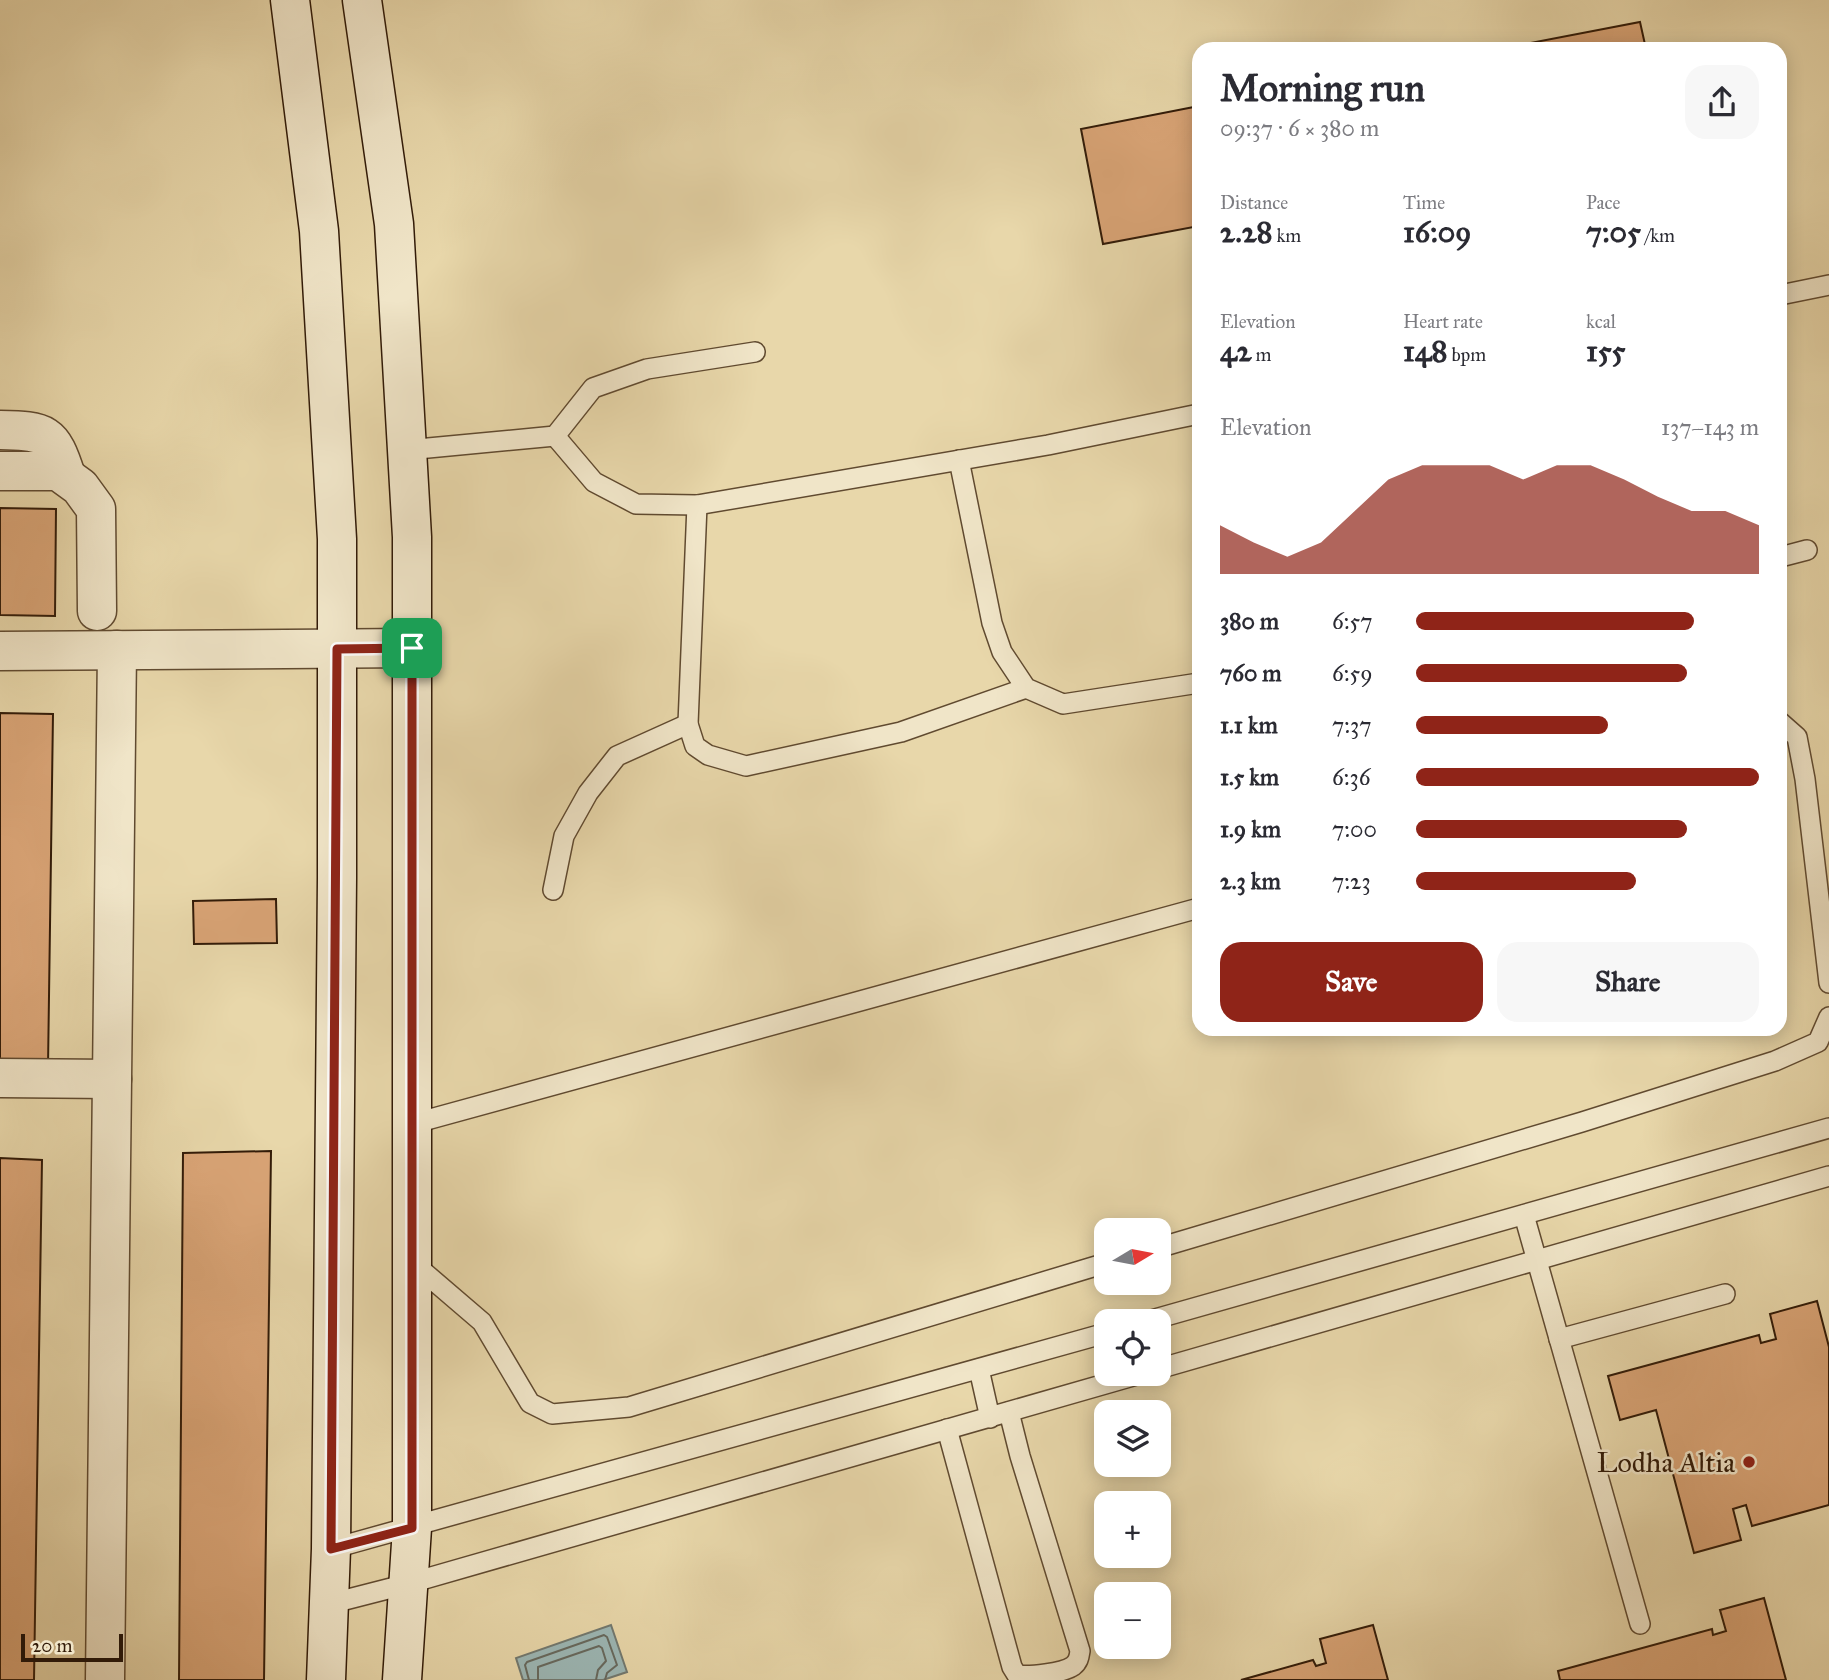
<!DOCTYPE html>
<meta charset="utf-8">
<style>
:root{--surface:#fff;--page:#f7f7f7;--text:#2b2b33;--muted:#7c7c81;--accent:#8f2418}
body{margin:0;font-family:"IM FELL Great Primer",serif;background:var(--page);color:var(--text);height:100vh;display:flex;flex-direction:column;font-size:26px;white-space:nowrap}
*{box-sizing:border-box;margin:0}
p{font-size:23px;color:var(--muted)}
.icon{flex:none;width:38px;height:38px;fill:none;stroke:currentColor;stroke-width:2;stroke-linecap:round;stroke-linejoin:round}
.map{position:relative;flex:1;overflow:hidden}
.drawer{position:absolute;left:1192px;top:42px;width:595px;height:994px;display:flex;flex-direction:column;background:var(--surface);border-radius:21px;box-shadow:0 4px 18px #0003}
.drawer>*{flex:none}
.needle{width:46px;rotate:80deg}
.controls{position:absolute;left:1094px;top:1218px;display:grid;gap:14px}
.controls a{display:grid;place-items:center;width:77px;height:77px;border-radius:14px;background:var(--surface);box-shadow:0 4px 18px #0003;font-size:35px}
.scale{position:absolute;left:21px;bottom:18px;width:102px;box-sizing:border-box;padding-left:7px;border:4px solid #321b08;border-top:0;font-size:19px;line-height:24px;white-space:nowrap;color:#321b08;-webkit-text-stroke:5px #f0e5c8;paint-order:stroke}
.pin{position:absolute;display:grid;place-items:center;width:60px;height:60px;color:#fff;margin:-30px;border-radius:14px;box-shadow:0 4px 10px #0006}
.round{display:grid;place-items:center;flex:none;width:74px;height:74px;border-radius:21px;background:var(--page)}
.headline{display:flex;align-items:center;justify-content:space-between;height:119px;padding:0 28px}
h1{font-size:38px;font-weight:700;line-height:52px}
.stats{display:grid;grid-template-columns:repeat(3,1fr);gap:10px;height:119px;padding:7px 28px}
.stats div{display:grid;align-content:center}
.stats b{font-size:30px;font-weight:700}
.stats small{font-size:19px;font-weight:400}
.stats p{font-size:19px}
.chart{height:196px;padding:14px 28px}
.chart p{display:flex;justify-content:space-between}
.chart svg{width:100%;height:126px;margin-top:7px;fill:var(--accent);opacity:.7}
.action{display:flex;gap:14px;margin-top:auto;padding:14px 28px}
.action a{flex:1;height:80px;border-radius:21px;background:var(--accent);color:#fff;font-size:28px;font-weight:700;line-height:80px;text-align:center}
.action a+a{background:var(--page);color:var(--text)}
ul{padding:0 28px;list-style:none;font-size:23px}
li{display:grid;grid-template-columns:112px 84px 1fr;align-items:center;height:52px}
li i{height:18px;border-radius:9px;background:var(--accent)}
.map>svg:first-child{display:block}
</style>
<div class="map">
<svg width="1829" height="1680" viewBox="0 0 1829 1680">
<rect width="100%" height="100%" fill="#e8d7aa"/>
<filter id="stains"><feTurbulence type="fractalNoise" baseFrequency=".00286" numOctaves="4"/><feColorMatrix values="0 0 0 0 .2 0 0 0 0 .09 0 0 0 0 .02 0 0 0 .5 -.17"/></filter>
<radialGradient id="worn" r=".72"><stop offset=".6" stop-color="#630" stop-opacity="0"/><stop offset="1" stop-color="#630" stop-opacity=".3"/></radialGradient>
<!-- water -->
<path fill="#9cb7b5" stroke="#727970" stroke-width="2" d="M611,1625l16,47 -24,8h-80l-7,-22z"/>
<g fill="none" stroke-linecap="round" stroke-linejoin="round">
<!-- shore -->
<g stroke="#67695e" stroke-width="2">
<path d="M529,1680l-4,-15 2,-3 77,-27 3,2 10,28 -10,8 -2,7"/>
<path d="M538,1680v-13l61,-21 3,2 4,13 -8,9 -2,10"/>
</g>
</g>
<!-- building -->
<g fill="#d9a476" stroke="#321b08" stroke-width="2">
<path d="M1640,22l6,27h-147z"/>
<path d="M1199,106v120l-96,18 -22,-115z"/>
<path d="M0,508l56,1 -1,107 -55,-1z"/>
<path d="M0,713l53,1 -5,353 -48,-1z"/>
<path d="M276,899l1,44 -83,1 -1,-43z"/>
<path d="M271,1151l-7,529h-85l4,-527z"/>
<path d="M0,1158l42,2 -8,520h-34z"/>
<path d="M1817,1301l12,46v158l-77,21 -6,-21 -13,4 8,31 -47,13 -38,-143 -36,10 -12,-44 151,-41 2,8 15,-4 -6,-25z"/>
<path d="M1764,1598l22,82h-226l-2,-9 154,-42 1,6 13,-4 -6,-21z"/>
<path d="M1373,1625l15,55h-147l72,-20 3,6 10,-3 -6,-24z"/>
</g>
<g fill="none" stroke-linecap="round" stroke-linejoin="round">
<!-- service casing -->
<g stroke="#604a30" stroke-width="22">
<g id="service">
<path d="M1780,295l49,-10"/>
<path d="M555,436l39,46 42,22 61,1 351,-60 151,-31"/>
<path d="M407,450l148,-14 38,-48 54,-19 108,-17"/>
<path d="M959,460l33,163 10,29 24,36 37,16 136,-21"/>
<path d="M697,505l-9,219 7,22 13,9 38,11 155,-34 125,-44"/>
<path d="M1780,557l27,-7"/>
<path d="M1780,722l17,15 8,42 24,204"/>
<path d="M553,890l11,-54 24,-43 29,-37 71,-32"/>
<path d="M412,1124l787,-216"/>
<path d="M1524,1215l116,409"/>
<path d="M1158,1248l424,-126 193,-61 43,-19 11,-25"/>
<path d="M412,1262l70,60 48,81 22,11 77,-7 477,-144"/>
<path d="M1148,1321l681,-193"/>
<path d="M1559,1339l166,-45"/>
<path d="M979,1369l11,49"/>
<path d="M1158,1369l671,-193"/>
<path d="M947,1429l65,238 5,8c12,2 46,-2 56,-9 5,-4 6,-8 7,-15l-60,-195 -11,-44"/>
<path d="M331,1549l775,-216"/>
<path d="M329,1604l78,-20 733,-210"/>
</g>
</g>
<!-- minor casing -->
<g stroke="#604a30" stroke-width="41">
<g id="minor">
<path d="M0,430c46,1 52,2 66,46"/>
<path d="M0,471h58l22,16 16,22 1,102"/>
<path d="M0,651l413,-3"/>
<path d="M0,1078l112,1"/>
<path d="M105,1680l12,-1030"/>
</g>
</g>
<!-- secondary casing -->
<g stroke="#321b08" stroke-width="41">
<g id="secondary">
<path d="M290,0l29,231 18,308v339l-6,671 -5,131"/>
<path d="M362,0l32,224 18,313v991l-10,152"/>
</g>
</g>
<!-- service -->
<use href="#service" stroke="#f0e5c8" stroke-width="19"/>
<!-- minor -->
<use href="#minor" stroke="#f0e5c8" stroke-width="38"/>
<!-- secondary -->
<use href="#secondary" stroke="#f0e5c8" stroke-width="38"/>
</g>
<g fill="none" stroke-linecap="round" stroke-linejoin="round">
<!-- route casing -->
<g stroke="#fff" stroke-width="14">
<path id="route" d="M412,648v880l-81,21 6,-900z"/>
</g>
<!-- route -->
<use href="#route" stroke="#8f2418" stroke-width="9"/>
</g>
<!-- markers -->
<circle fill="#8f2418" stroke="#f0e5c8" stroke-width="2.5" cx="1749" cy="1462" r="7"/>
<g text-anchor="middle" stroke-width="5" stroke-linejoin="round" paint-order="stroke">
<!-- poi labels -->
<g font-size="28" fill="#321b08" stroke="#f0e5c8" text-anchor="end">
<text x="1735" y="1472">Lodha Altia</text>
</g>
</g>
<rect width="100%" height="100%" filter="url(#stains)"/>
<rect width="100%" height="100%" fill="url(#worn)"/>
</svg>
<div class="controls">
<a><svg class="needle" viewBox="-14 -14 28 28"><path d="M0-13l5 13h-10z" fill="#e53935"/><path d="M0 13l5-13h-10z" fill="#7c7c81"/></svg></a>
<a><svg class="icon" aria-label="locate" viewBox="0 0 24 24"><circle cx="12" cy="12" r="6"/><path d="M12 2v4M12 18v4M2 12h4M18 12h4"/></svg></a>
<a><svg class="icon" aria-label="layers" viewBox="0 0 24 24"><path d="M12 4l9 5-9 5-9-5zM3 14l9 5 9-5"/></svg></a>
<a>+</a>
<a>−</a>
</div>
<div class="scale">20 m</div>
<div class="pin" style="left:412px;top:648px;background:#1e9e55"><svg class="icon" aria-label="arrive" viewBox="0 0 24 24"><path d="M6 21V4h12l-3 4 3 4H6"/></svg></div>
<section class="drawer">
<div class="headline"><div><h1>Morning run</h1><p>09:37 · 6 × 380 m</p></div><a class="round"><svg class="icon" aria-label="share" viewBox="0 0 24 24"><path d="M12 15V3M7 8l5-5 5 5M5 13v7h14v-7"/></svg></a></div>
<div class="stats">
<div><p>Distance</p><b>2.28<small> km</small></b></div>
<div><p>Time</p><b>16:09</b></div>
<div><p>Pace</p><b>7:05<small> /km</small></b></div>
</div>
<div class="stats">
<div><p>Elevation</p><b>42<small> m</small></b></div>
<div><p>Heart rate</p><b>148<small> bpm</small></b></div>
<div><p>kcal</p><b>155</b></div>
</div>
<div class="chart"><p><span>Elevation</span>137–143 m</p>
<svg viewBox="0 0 160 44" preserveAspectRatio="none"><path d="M0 44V27L10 33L20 38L30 33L40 22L50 11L60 6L70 6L80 6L90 11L100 6L110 6L120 11L130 17L140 22L150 22L160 27V44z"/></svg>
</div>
<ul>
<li><b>380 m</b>6:57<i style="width:81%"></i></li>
<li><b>760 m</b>6:59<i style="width:79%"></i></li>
<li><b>1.1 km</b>7:37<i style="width:56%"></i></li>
<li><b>1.5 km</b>6:36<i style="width:100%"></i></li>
<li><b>1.9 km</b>7:00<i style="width:79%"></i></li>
<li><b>2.3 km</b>7:23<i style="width:64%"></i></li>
</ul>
<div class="action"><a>Save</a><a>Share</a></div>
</section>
</div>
